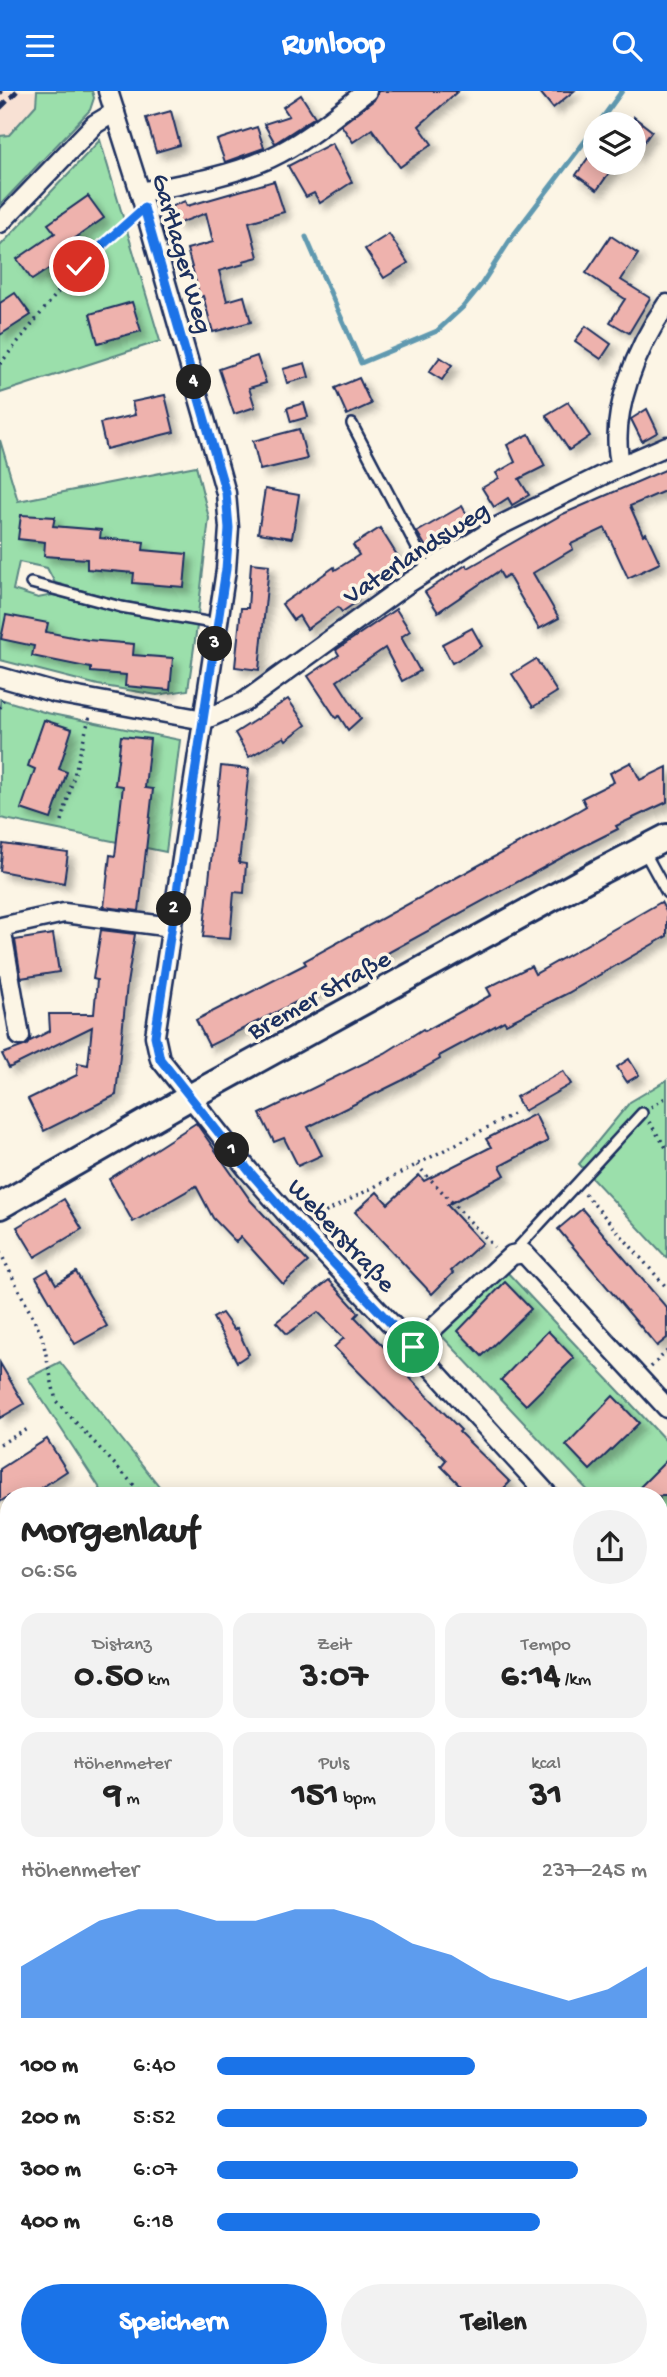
<!DOCTYPE html>
<html lang="de">
<meta charset="utf-8">
<style>
:root{--surface:#fff;--page:#f2f2f2;--text:#222;--muted:#767676;--accent:#1a73e8}
body{margin:0;font-family:"Gochi Hand",sans-serif;background:var(--page);color:var(--text);height:100vh;display:flex;flex-direction:column;font-size:26px;white-space:nowrap}
*{box-sizing:border-box;margin:0}
p{font-size:23px;color:var(--muted)}
.icon{flex:none;width:38px;height:38px;fill:none;stroke:currentColor;stroke-width:2;stroke-linecap:round;stroke-linejoin:round}
.map{position:relative;flex:1;overflow:hidden}
.panel{position:absolute;left:0px;top:1396px;width:668px;height:891px;display:flex;flex-direction:column;background:var(--surface);border-radius:28px 28px 0 0;box-shadow:0 4px 18px #0003}
.panel>*{flex:none}
.buttons{position:absolute;left:583px;top:21px;display:grid;gap:14px}
.buttons a{display:grid;place-items:center;width:63px;height:63px;border-radius:50%;background:var(--surface);box-shadow:0 4px 18px #0003;font-size:35px}
.pin{position:absolute;display:grid;place-items:center;width:60px;height:60px;color:#fff;margin:-30px;border:4px solid #fff;border-radius:50%;box-shadow:0 2px 7px #0007}
.km{position:absolute;width:35px;height:35px;margin:-18px;border-radius:50%;background:#222;color:#fff;font-size:19px;line-height:35px;text-align:center}
.round{display:grid;place-items:center;flex:none;width:74px;height:74px;border-radius:37px;background:var(--page)}
.summary{display:flex;align-items:center;justify-content:space-between;height:119px;padding:0 21px}
h1{font-size:38px;font-weight:800;line-height:52px}
.stats{display:grid;grid-template-columns:repeat(3,1fr);gap:10px;height:119px;padding:7px 21px}
.stats div{display:grid;align-content:center;border-radius:18px;background:var(--page);text-align:center}
.stats b{font-size:35px;font-weight:800}
.stats small{font-size:19px;font-weight:400}
.stats p{font-size:19px}
.chart{height:196px;padding:14px 21px}
.chart p{display:flex;justify-content:space-between}
.chart svg{width:100%;height:126px;margin-top:7px;fill:var(--accent);opacity:.7}
.button{display:flex;gap:14px;margin-top:auto;padding:14px 21px}
.button a{flex:1;height:80px;border-radius:42px;background:var(--accent);color:#fff;font-size:28px;font-weight:800;line-height:80px;text-align:center}
.button a+a{background:var(--page);color:var(--text)}
ul{padding:0 21px;list-style:none;font-size:23px}
li{display:grid;grid-template-columns:112px 84px 1fr;align-items:center;height:52px}
li i{height:18px;border-radius:9px;background:var(--accent)}
header{display:flex;justify-content:space-between;align-items:center;height:91px;padding:0 21px;background:var(--accent);color:#fff;font-size:32px;font-weight:800}
.map>svg:first-child{display:block}
</style>
<header><svg class="icon" aria-label="menu" viewBox="0 0 24 24"><path d="M4 6h16M4 12h16M4 18h16"/></svg>Runloop<svg class="icon" aria-label="search" viewBox="0 0 24 24"><circle cx="10" cy="10" r="6"/><path d="M15 15l6 6"/></svg></header>
<div class="map">
<svg width="667" height="2286" viewBox="0 0 667 2286">
<defs>
<filter id="shadow"><feDropShadow dx="6" dy="6" stdDeviation="3.5" flood-color="#0004"/></filter>
</defs>
<rect width="100%" height="100%" fill="#fcf5e5"/>
<filter id="ink" filterUnits="userSpaceOnUse"><feTurbulence type="fractalNoise" baseFrequency=".0143" numOctaves="2"/><feDisplacementMap in="SourceGraphic" scale="14" xChannelSelector="R" yChannelSelector="G"/><feConvolveMatrix kernelMatrix="1 2 1 2 8 2 1 2 1" color-interpolation-filters="sRGB"/></filter>
<g filter="url(#ink)">
<!-- built -->
<g fill="#f8e1d4">
<path d="M0,0h37l-1,14 -27,30 -9,1z"/>
<path d="M9,1483v58l-9,-11v-41z"/>
</g>
<!-- green -->
<g fill="#9bdfab" stroke="#5b8784" stroke-width="2">
<path d="M37,0h55l2,7 -4,12 -90,95v-69l9,-1 27,-30z"/>
<path d="M100,49l60,201 -160,52v-147z"/>
<path d="M0,349l18,61 178,-35 13,52 -11,96 -77,-13 -66,-18 -8,-15 -28,-6 -6,28 25,8 15,-3 67,17 77,14 -9,64 -31,5 -59,-10 -98,-25z"/>
<path d="M0,608l47,14 133,27 -14,112 -166,-34z"/>
<path d="M667,989v178l-88,-94 51,-62z"/>
<path d="M506,1180l161,171v134l-7,-8v-72h-67l-152,-161z"/>
<path d="M60,1271l107,134h-62l-77,-118z"/>
<path d="M660,1954l7,7v111l-7,2z"/>
<path d="M667,2074v200l-7,-11v-186z"/>
<path d="M232,2279h44l2,7h-45z"/>
</g>
<!-- water -->
<path fill="#8edfe6" stroke="#6099b0" stroke-width="2" d="M660,2103l7,1v84l-7,-6z"/>
<g fill="none" stroke-linecap="round" stroke-linejoin="round">
<!-- stream -->
<g stroke="#6099b0" stroke-width="5">
<path d="M598,33l24,-33"/>
<path d="M306,146l55,126 76,-32 26,-24 18,-22 31,-48 83,-109"/>
</g>
</g>
<!-- building -->
<g fill="#eeb2ad" stroke="#1b2f5e" stroke-width="2" filter="url(#shadow)">
<path d="M378,0h80l-39,35 13,18 -32,23 -28,-38 -19,13 -12,-17 33,-25z"/>
<path d="M539,0h35l-21,17z"/>
<path d="M301,4l14,22 -40,26 -11,-19 25,-8 -6,-9z"/>
<path d="M171,20l9,34 -24,7 -10,-34z"/>
<path d="M634,26l18,14 -18,25z"/>
<path d="M257,36l7,21 -39,14 -8,-22z"/>
<path d="M332,52l20,39 -32,21 -6,-10 -8,4 -18,-31z"/>
<path d="M595,57v15h21l-19,27 -21,-15z"/>
<path d="M274,90l10,31 -35,10 9,35 -15,4 1,3 -25,7 8,30 17,-5 7,26 -38,10 -10,-36 -3,1 -13,-48 26,-7 -7,-29 -29,11 -7,-17 15,-6 2,5z"/>
<path d="M88,105l16,22 -40,28 7,8 -39,26 -15,-21 38,-26 -7,-9z"/>
<path d="M389,143l19,29 -24,15 -19,-29z"/>
<path d="M611,145l27,18 -17,26 29,18 -21,35 -19,-11 15,-23 -39,-26z"/>
<path d="M15,202l16,22 -31,20v-32z"/>
<path d="M132,211l9,29 -43,12 -8,-29z"/>
<path d="M586,235l25,18 -10,15 -26,-18z"/>
<path d="M257,265l9,27 -17,5 6,19 -21,7 -15,-45z"/>
<path d="M440,266l12,8 -10,15 -13,-8z"/>
<path d="M305,272l4,14 -22,6 -4,-14z"/>
<path d="M359,287l12,26 -24,11 -12,-27z"/>
<path d="M165,304l9,37 -68,17 -6,-26 35,-8 -3,-13z"/>
<path d="M568,311l22,34 -21,14 -23,-35z"/>
<path d="M304,312l4,14 -17,5 -4,-14z"/>
<path d="M647,318l11,23 -16,9 -11,-22z"/>
<path d="M299,338l8,30 -47,11 -7,-29z"/>
<path d="M529,343l16,32 -26,13 10,16 -17,10 -4,-7 -14,9 -12,-19 17,-10 -3,-5 19,-11 -8,-17z"/>
<path d="M667,378v21l-37,16 13,29 3,-2 14,30 -32,15 -23,-50 -34,16 2,5 -40,24 26,45 -20,11 -31,-54 -5,3 -4,-7 -61,41 -13,-20 41,-27 2,3 95,-54z"/>
<path d="M265,398l34,6 -7,43 -34,-5z"/>
<path d="M462,415l12,21 -45,25 -12,-20z"/>
<path d="M21,424l34,2 -2,9 48,4 -1,8 44,4 -1,8 44,4 -3,33 -51,-4 1,-10 -47,-4v-10l-43,-3 1,-14 -27,-3z"/>
<path d="M380,437l22,35 -50,30 6,8 -16,11 -4,-5 -31,22 -8,-13 -6,4 -11,-16 52,-37 1,3 24,-15 -6,-10z"/>
<path d="M251,472l18,2 -10,105 -24,-3 6,-59h7z"/>
<path d="M396,518l14,22 -9,6 19,34 -18,10 -17,-33 -48,33 24,37 -13,12 -9,-14 -3,2 -28,-42 31,-21 -3,-5z"/>
<path d="M6,524l42,8 -2,9 42,8 46,4 -1,11 40,3 -3,32 -45,-4 1,-11 -35,-3v-4l-59,-12 2,-10 -33,-7z"/>
<path d="M472,537l10,18 -30,17 -10,-19z"/>
<path d="M536,568l21,33 -24,15 -21,-33z"/>
<path d="M288,608l18,26 -20,15 -2,-3 -35,20 -14,-24z"/>
<path d="M44,629l28,9 -13,40 8,3 -16,47 -30,-10 14,-40 -7,-3z"/>
<path d="M121,645l29,3 -5,49 8,1 -14,122 -35,-4 6,-52 5,1 8,-70 -8,-1z"/>
<path d="M631,671l9,18 27,-13v35l-51,24 2,3 -46,23 -252,138 -111,56 -13,-26 110,-56 -2,-3 272,-149 10,-6 -4,-8 32,-16 -4,-9z"/>
<path d="M221,675l28,3 -10,94 7,1 -2,29 -10,-1 -4,47 -27,-2z"/>
<path d="M3,753l65,9 -4,30 -64,-12z"/>
<path d="M661,811l6,11v23l-99,57 -62,31 -2,-3 -65,35 1,3 -39,22 -93,46 14,28 -24,11 -14,-28 -10,4 -14,-28 125,-61 38,-24 2,2 66,-36 -4,-7 44,-22 4,8z"/>
<path d="M101,839l34,4 -8,50 -11,111 -72,36 -16,-32 49,-24 1,-12 10,2 4,-38 -83,41 -7,-14 25,-9 3,-4 20,-10 -1,-17h45l3,-34 -4,-1z"/>
<path d="M53,843l6,38 -38,6 -6,-38z"/>
<path d="M629,968l10,16 -12,7 -10,-15z"/>
<path d="M563,980l8,13 -47,27 -8,-14z"/>
<path d="M535,1023l13,27 -48,25 5,9 -58,30 35,38 -31,28 2,2 -21,21 -77,-82 22,-20 11,12 31,-29 5,6 67,-34 -5,-8z"/>
<path d="M196,1032l55,78 57,61 -25,22 -42,-47 -5,5 -23,-24 -17,-32 -63,36 -24,-43z"/>
<path d="M64,1108l18,30 -47,28 -18,-30z"/>
<path d="M582,1118l85,99v30l-10,8 -99,-117z"/>
<path d="M48,1179l8,14 20,-12 31,54 -32,18 -39,-67z"/>
<path d="M329,1189l30,33 -4,4 57,59 -2,2 51,52 -2,2 51,50 -14,14h-25l-30,-30 5,-6 -112,-113 10,-9 -26,-26 -31,22 -11,-12z"/>
<path d="M505,1191l26,27 -49,47 -24,-25z"/>
<path d="M222,1222l12,17 3,-2 12,26 -12,8 -24,-44z"/>
<path d="M548,1240l26,27 -48,47 -25,-25z"/>
<path d="M0,1272l24,41 -24,14z"/>
<path d="M613,1305l26,27 -49,47 -24,-25z"/>
<path d="M47,1348l20,32 -38,25h-20l-9,6v-33z"/>
<path d="M667,1369v36h-36z"/>
</g>
<g fill="none" stroke-linecap="round" stroke-linejoin="round">
<!-- lane casing -->
<g stroke="#1b2f5e" stroke-width="14">
<g id="lane">
<path d="M352,333l77,147"/>
<path d="M31,492l90,24 97,17"/>
<path d="M644,760l23,42"/>
<path d="M513,1162l129,-140"/>
</g>
</g>
<!-- street casing -->
<g stroke="#1b2f5e" stroke-width="23">
<g id="street">
<path d="M108,0l32,101 75,262 11,39 3,35 -3,42 -71,466 5,23 89,112 36,41 128,135 136,149"/>
<path d="M140,101c44,-8 88,-15 130,-34 35,-16 67,-44 97,-67"/>
<path d="M0,132l95,-99 20,-12"/>
<path d="M621,375c-14,-50 17,-121 46,-162"/>
<path d="M0,586l56,16 148,27 40,-18 163,-118 90,-57 124,-61 46,-20"/>
<path d="M20,945l-19,-109 63,-14 108,14"/>
<path d="M413,1256l99,-92 12,-2 143,155"/>
<path d="M660,1527l7,8"/>
<path d="M660,1702l7,-5"/>
<path d="M0,1935l9,1"/>
<path d="M466,2286l9,-8"/>
</g>
</g>
<!-- secondary casing -->
<g stroke="#1b2f5e" stroke-width="30">
<path id="secondary" d="M0,1115l190,-109 411,-226 66,-34"/>
</g>
<!-- path -->
<g stroke="#1b2f5e" stroke-width="3.5" stroke-dasharray="2 5" stroke-linecap="butt">
<path d="M0,273l79,-98 51,-45"/>
<path d="M0,617l4,-11"/>
<path d="M62,730l28,-106"/>
<path d="M651,1016l16,-10"/>
<path d="M649,1031l18,27"/>
<path d="M417,1074l77,82"/>
<path d="M585,1103l82,94"/>
<path d="M313,1128l204,-107"/>
<path d="M0,1161l42,84 14,65 88,95"/>
<path d="M651,1276l16,-16"/>
<path d="M0,1353l30,-16"/>
<path d="M0,1567l9,11"/>
<path d="M0,1666l9,-9"/>
<path d="M0,1694l9,13"/>
<path d="M660,2085h7"/>
<path d="M0,2125l9,-66"/>
<path d="M0,2159l9,2"/>
<path d="M660,2253l7,11"/>
<path d="M241,2278l1,8"/>
<path d="M356,2278l3,8"/>
<path d="M38,2286l1,-8"/>
<path d="M136,2286l2,-8"/>
</g>
<!-- lane -->
<use href="#lane" stroke="#fcf5e5" stroke-width="9"/>
<!-- street -->
<use href="#street" stroke="#fcf5e5" stroke-width="18"/>
<!-- secondary -->
<use href="#secondary" stroke="#fcf5e5" stroke-width="24"/>
<!-- rail -->
<g stroke="#1b2f5e" stroke-width="5" stroke-dasharray="10 5" stroke-linecap="butt">
<path d="M0,2l2,-2"/>
<path d="M0,17l17,-17"/>
</g>
</g>
</g>
<g fill="none" stroke-linecap="round" stroke-linejoin="round" filter="url(#ink)">
<!-- route casing -->
<g stroke="#fff" stroke-width="14">
<path id="route" d="M79,175l65,-58 82,285 3,35 -3,41 -71,467 5,23 89,112 36,41 128,135"/>
</g>
<!-- route -->
<use href="#route" stroke="#1a73e8" stroke-width="9"/>
</g>
<g text-anchor="middle" stroke-width="7" stroke-linejoin="round" paint-order="stroke">
<!-- street labels -->
<g font-size="26" fill="#1b2f5e" stroke="#fcf5e5">
<text transform="translate(184 162) rotate(74)" y="9">Gartlager Weg</text>
<text transform="translate(415 460) rotate(-33)" y="9">Vaterlandsweg</text>
<text transform="translate(318 902) rotate(-29)" y="9">Bremer Straße</text>
<text transform="translate(343 1143) rotate(47)" y="9">Weberstraße</text>
</g>
</g>
</svg>
<div class="buttons">
<a><svg class="icon" aria-label="layers" viewBox="0 0 24 24"><path d="M12 4l9 5-9 5-9-5zM3 14l9 5 9-5"/></svg></a>
</div>
<div class="pin" style="left:413px;top:1256px;background:#1e9e55"><svg class="icon" aria-label="arrive" viewBox="0 0 24 24"><path d="M6 21V4h12l-3 4 3 4H6"/></svg></div>
<div class="pin" style="left:79px;top:175px;background:#d93025"><svg class="icon" aria-label="check" viewBox="0 0 24 24"><path d="M5 12l5 5 9-10"/></svg></div>
<b class="km" style="left:232px;top:1059px">1</b>
<b class="km" style="left:174px;top:818px">2</b>
<b class="km" style="left:215px;top:553px">3</b>
<b class="km" style="left:194px;top:291px">4</b>
<section class="panel">
<div class="summary"><div><h1>Morgenlauf</h1><p>06:56</p></div><a class="round"><svg class="icon" aria-label="share" viewBox="0 0 24 24"><path d="M12 15V3M7 8l5-5 5 5M5 13v7h14v-7"/></svg></a></div>
<div class="stats">
<div><p>Distanz</p><b>0.50<small> km</small></b></div>
<div><p>Zeit</p><b>3:07</b></div>
<div><p>Tempo</p><b>6:14<small> /km</small></b></div>
</div>
<div class="stats">
<div><p>Höhenmeter</p><b>9<small> m</small></b></div>
<div><p>Puls</p><b>151<small> bpm</small></b></div>
<div><p>kcal</p><b>31</b></div>
</div>
<div class="chart"><p><span>Höhenmeter</span>237–245 m</p>
<svg viewBox="0 0 160 44" preserveAspectRatio="none"><path d="M0 44V26L10 18L20 10L30 6L40 6L50 10L60 10L70 6L80 6L90 10L100 18L110 22L120 30L130 34L140 38L150 34L160 26V44z"/></svg>
</div>
<ul>
<li><b>100 m</b>6:40<i style="width:60%"></i></li>
<li><b>200 m</b>5:52<i style="width:100%"></i></li>
<li><b>300 m</b>6:07<i style="width:84%"></i></li>
<li><b>400 m</b>6:18<i style="width:75%"></i></li>
</ul>
<div class="button"><a>Speichern</a><a>Teilen</a></div>
</section>
</div>
